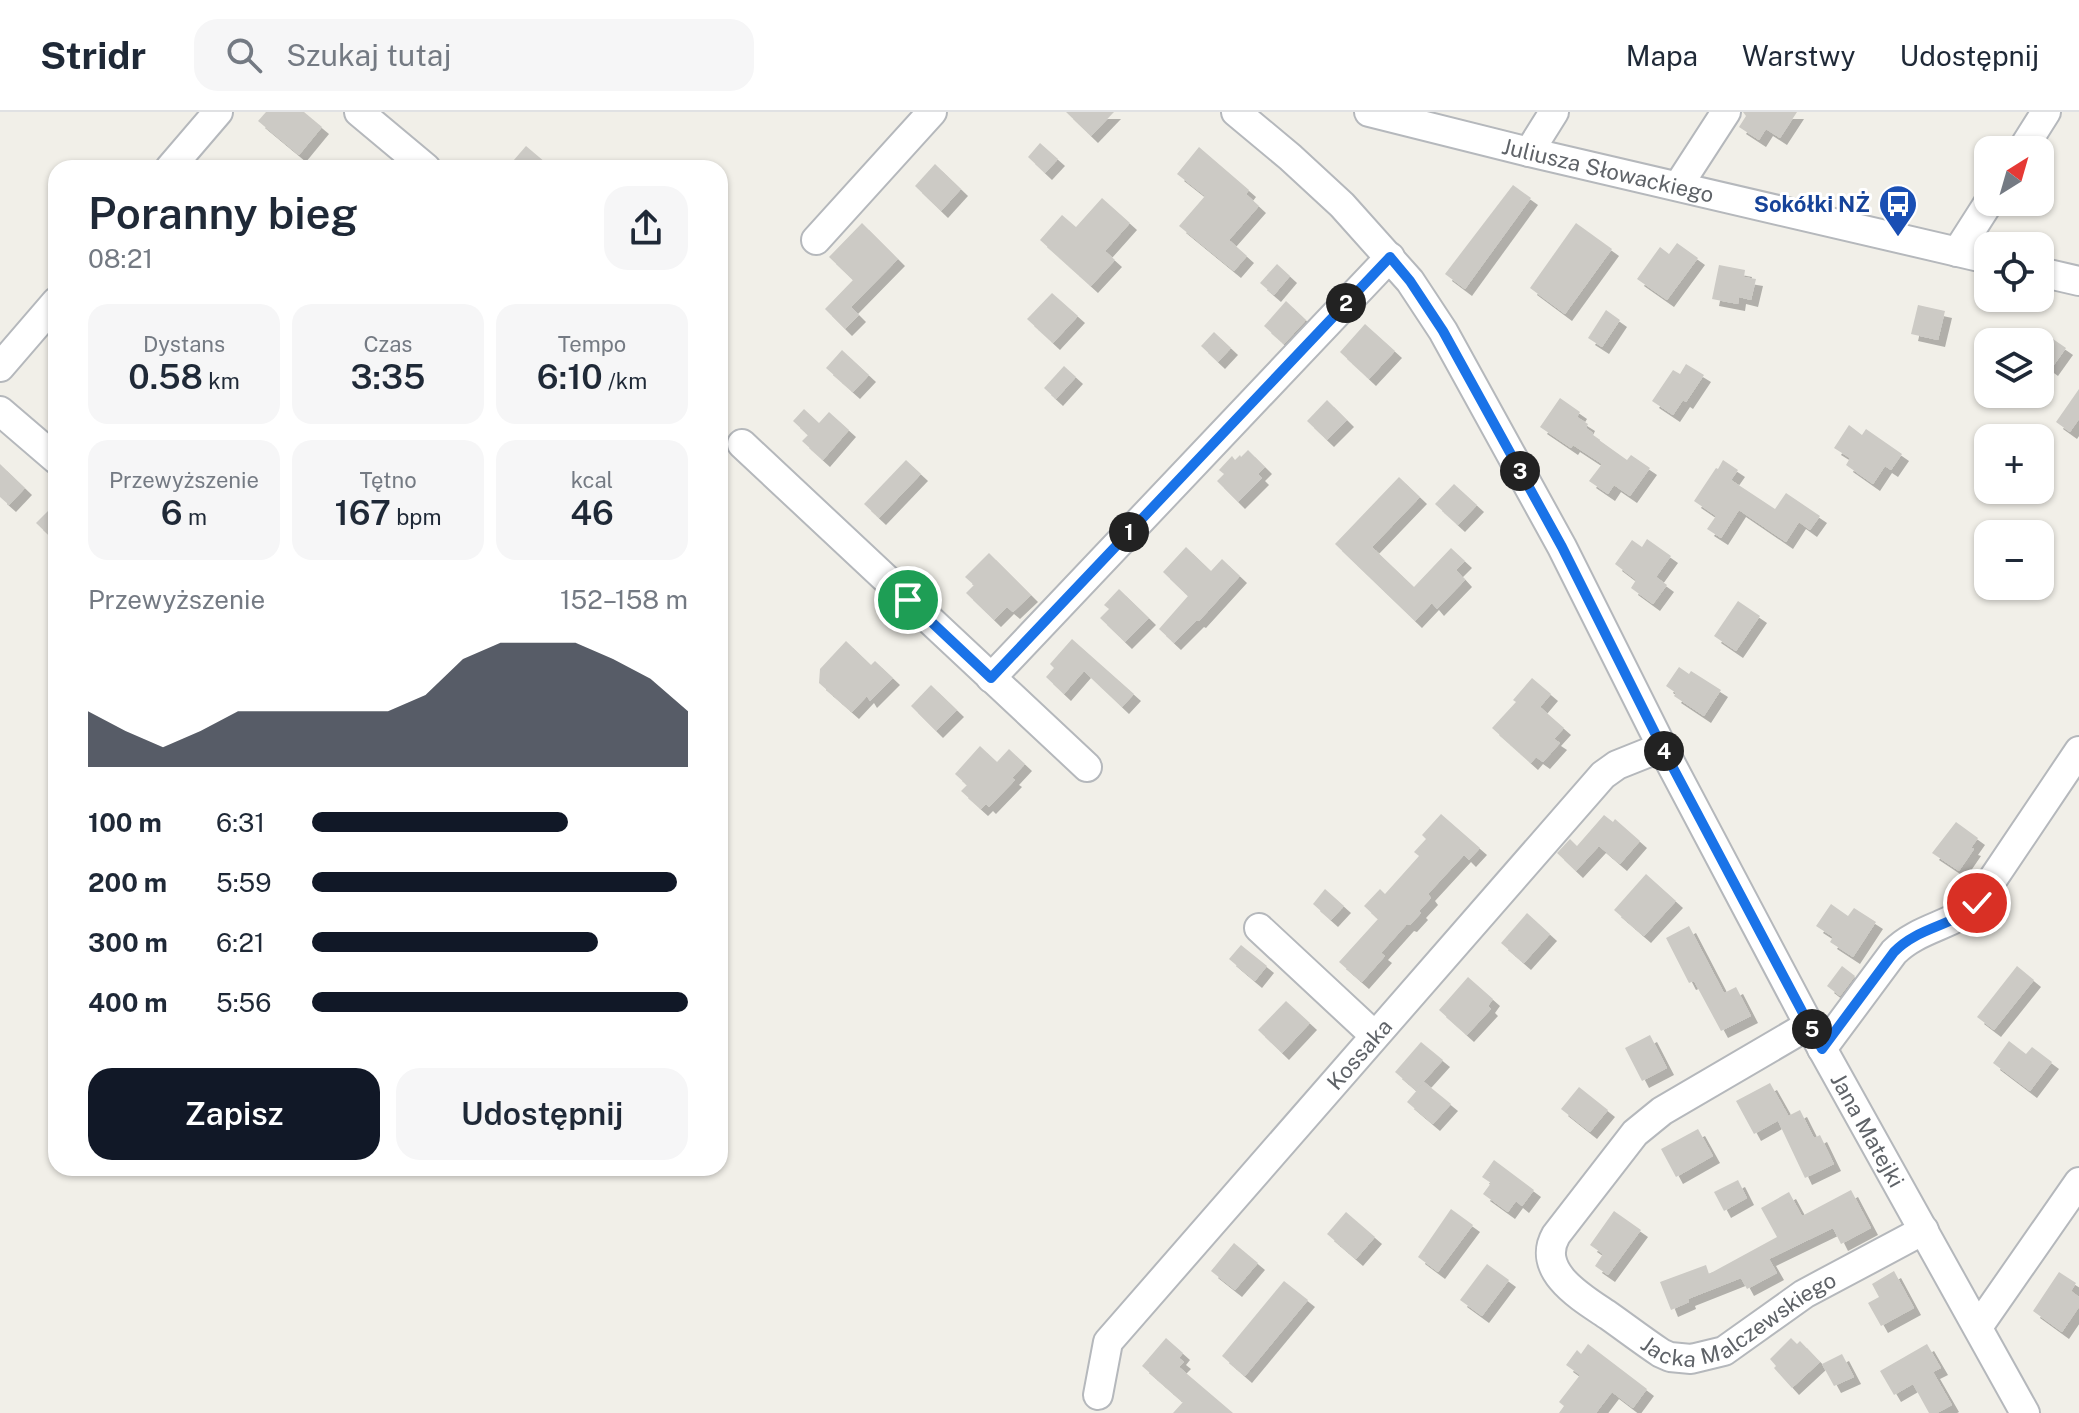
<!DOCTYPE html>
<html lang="pl">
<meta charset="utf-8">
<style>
:root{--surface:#fff;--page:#f6f6f7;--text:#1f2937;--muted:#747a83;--line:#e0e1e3;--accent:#111827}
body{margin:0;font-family:"Public Sans",sans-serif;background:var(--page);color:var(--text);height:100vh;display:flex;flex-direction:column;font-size:30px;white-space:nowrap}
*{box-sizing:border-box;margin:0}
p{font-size:26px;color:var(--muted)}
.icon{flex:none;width:44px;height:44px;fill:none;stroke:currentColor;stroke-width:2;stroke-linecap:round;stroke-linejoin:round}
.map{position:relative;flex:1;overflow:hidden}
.details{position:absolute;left:48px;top:48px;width:680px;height:1016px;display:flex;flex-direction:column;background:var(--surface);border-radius:24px;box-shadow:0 2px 6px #0004}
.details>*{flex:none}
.needle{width:52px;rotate:37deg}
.controls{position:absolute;left:1974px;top:24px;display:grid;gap:16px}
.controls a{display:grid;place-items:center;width:80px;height:80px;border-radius:16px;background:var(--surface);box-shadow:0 2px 6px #0004;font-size:40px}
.pin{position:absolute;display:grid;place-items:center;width:68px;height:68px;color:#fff;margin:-34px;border:4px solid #fff;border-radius:50%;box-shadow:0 2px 8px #0007}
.km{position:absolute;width:40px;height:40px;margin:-20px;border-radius:50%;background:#222;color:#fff;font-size:22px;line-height:40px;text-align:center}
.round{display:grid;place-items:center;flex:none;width:84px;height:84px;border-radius:24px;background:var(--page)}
.summary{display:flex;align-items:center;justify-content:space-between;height:136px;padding:0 40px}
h1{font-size:44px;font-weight:600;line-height:60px}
.figures{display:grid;grid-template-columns:repeat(3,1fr);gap:12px;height:136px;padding:8px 40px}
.figures div{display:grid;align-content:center;border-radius:20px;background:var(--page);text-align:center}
.figures b{font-size:34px;font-weight:600}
.figures small{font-size:22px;font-weight:400}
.figures p{font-size:22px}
.chart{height:224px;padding:16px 40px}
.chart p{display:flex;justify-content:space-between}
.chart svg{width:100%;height:144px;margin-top:8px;fill:var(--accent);opacity:.7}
.primary-button{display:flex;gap:16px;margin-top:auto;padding:16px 40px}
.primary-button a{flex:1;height:92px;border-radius:24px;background:var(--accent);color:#fff;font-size:32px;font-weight:600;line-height:92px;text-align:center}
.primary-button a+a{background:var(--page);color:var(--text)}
ul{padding:0 40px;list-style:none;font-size:26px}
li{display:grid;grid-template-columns:128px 96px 1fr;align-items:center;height:60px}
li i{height:20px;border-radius:10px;background:var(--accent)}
header{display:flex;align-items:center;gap:48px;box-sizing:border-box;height:112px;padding:0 40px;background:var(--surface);border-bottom:2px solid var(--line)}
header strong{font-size:38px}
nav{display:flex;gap:44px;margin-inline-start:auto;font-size:28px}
.search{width:560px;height:72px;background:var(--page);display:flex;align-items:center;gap:20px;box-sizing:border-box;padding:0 28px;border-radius:24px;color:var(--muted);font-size:30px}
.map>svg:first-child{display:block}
</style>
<header>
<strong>Stridr</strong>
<div class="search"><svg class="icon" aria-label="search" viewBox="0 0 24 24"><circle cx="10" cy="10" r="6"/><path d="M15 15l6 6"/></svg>Szukaj tutaj</div>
<nav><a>Mapa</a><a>Warstwy</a><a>Udostępnij</a></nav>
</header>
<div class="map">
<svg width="2079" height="1301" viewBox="0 0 2079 1301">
<defs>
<filter id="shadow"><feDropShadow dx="7" dy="7" stdDeviation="0" flood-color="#0004"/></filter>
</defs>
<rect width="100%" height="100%" fill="#f1efe8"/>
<!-- building -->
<g fill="#cccac5" filter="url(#shadow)">
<path d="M266,0h38l18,15 -23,28 -41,-34z"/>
<path d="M1066,0h48l-23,24z"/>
<path d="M1743,0h54l-17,26 -14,-9 -7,11 -20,-13 7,-11z"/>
<path d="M1040,31l18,16 -13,14 -17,-16z"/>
<path d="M526,34l26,22h-45z"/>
<path d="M1199,35l50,43 -3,4 13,12 -30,34 18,16 -13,15 -55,-45 26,-30 -28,-22z"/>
<path d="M935,52l26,25 -20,22 -26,-25z"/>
<path d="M1513,73l18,13 -66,91 -20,-15z"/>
<path d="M1102,86l28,25 -25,28 10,9 -24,26 -51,-46 22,-25 14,12z"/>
<path d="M862,111l36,36 -47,48 8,8 -14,14 -20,-20 28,-29 -24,-23z"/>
<path d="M1576,111l36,26 -47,65 -35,-26z"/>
<path d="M1677,131l21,15 -31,42 -30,-21 23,-32 9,7z"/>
<path d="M1277,152l13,12 -16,19 -14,-12z"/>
<path d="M1719,153l26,5 -1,7 12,2 -5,21 -12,-3 -1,7 -26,-5z"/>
<path d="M1052,181l26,23 -25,27 -26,-24z"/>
<path d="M1286,189l20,19 -22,24 -20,-18z"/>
<path d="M1918,193l27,6 -7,29 -27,-6z"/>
<path d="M1606,198l14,10 -18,27 -14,-9z"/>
<path d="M1365,212l30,27 -26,28 -29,-27z"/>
<path d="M2040,218l26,18 -15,21 -11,-8z"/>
<path d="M1214,220l17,16 -13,14 -17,-16z"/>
<path d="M842,238l27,25 -16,17 -27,-24z"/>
<path d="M1686,252l18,11 -18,27 -3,-2 -10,15 -21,-14 21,-31 7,4z"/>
<path d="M1064,254l12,11 -20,22 -12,-11z"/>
<path d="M2079,277v30l-9,13 -14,-10z"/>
<path d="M1560,286l20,14 -3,5 11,7 -2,4 7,5 -1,2 35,25 4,-5 19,13 -20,28 -16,-11 -6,9 -19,-13 13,-17 -29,-19 -2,3 -31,-21z"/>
<path d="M1327,288l20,20 -20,20 -20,-19z"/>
<path d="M804,297l15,14 10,-11 20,18 -26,30 -21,-19 6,-6 -15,-14z"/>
<path d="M1849,313l13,10 4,-6 36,25 -11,16 -6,-4 -12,18 -27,-19 4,-7 -16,-10z"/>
<path d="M1248,338l17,17 -7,7 4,4 -24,24 -21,-21 7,-7 -5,-4 13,-14 3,4 5,-5 1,2z"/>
<path d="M906,348l15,14 -42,44 -15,-14z"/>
<path d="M1723,348l15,10 -7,10 44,29 11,-16 34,23 -10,14 -11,-8 -13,20 -47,-32 -18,28 -14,-9 9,-13 -22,-15 22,-33 2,1z"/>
<path d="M0,352l25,24 -16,17 -9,-8z"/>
<path d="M1399,365l21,20 -48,50 42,40 37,-39 14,13 -9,9 9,10 -28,29 -5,-6 -17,18 -80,-77z"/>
<path d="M1454,372l23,21 -19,20 -23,-21z"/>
<path d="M56,391v39l-20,-19z"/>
<path d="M1647,427l24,17 -15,21 11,8 -14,19 -22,-16 5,-8 -21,-16 17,-24 10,7z"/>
<path d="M1186,435l25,24 11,-12 18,17 -41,45 -2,-1 -23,23 -15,-14 29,-33 -25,-24z"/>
<path d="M989,441l42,42 -18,17 -6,-5 -13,13 -28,-27 8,-8 -9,-8z"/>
<path d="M1119,477l30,29 -24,24 -25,-24 9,-9 -5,-4z"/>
<path d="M1738,489l22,15 -24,35 -22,-15z"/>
<path d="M1072,527l62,55 -12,13 -38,-36 -20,23 -18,-17 8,-9 -4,-4z"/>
<path d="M846,529l25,24 4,-4 18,17 -23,23 -3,-5 -15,16 -33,-29 1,-14z"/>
<path d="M1679,555l10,7 2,-3 30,19 -17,26 -30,-20 2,-3 -10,-7z"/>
<path d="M1532,566l19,16 -11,13 24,21 -10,11 6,4 -17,19 -7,-5 -5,6 -39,-35 24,-26 -3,-2z"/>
<path d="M931,573l26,25 -21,21 -25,-25z"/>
<path d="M980,634l17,16 12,-13 16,15 -13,14 3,2 -26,27 -3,-3 -5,5 -20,-18 6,-6 -12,-11z"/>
<path d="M1441,702l39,34 -11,12 -5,-5 -36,39 3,4 -12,13 2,2 -11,12 -3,-1 -26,29 4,3 -23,26 -23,-20 39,-43 -14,-13 16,-17 5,5 34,-38 -5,-4 12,-13 -4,-4z"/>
<path d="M1604,703l9,7 2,-3 25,22 -20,23 -21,-18 -23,25 -19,-18 13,-14 7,7z"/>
<path d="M1956,710l22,16 -7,10 3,1 -15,22 -27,-18z"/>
<path d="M1646,762l30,27 -32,35 -30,-26z"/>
<path d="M1325,777l19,17 -13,14 -18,-16z"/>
<path d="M1831,792l17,12 6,-8 22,14 -23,35 -23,-15 3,-5 -17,-11z"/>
<path d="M1527,801l23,21 -26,29 -23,-20z"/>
<path d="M1689,814l35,67 12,-6 15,29 -30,15 -27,-50 -5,2 -23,-45z"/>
<path d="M1241,833l26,21 -12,15 -26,-22z"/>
<path d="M1842,854l13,10 -15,20 -13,-10z"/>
<path d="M2017,854l17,14 -40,50 -17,-13z"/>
<path d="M1468,865l25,22 -5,7 3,3 -24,26 -28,-25z"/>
<path d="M1286,889l24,22 -28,30 -24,-23z"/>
<path d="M1650,923l17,33 -25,13 -17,-33z"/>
<path d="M2009,929l17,13 6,-7 20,15 -22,29 -37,-28z"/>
<path d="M1421,930l22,18 -27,30 -21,-18z"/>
<path d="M1424,970l27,22 -18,20 -26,-22z"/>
<path d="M1770,971l18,32 -34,19 -18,-33z"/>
<path d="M1579,975l29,23 -18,22 -29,-23z"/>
<path d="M1800,998l14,28 6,-3 14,29 -29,14 -27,-57z"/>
<path d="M1698,1017l15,27 -37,21 -15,-28z"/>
<path d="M1494,1048l40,30 -12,16 -6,-5 -8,11 -25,-18 8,-11 -9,-6z"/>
<path d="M1738,1068l9,18 -23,13 -10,-19z"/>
<path d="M1851,1078l20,38 -30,16 -8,-16 -64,31 8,14 -30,16 -6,-11 -53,21 1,3 -18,8 -11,-28 46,-17 3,9 68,-37 -16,-29 28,-16 13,24z"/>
<path d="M1451,1097l22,16 -35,47 -20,-15z"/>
<path d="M1614,1099l27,19 -33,45 -13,-9 8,-12 -13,-9z"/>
<path d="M1346,1100l29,25 -19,22 -29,-25z"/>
<path d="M1234,1131l24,20 -23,27 -24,-19z"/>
<path d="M1487,1152l22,16 -27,36 -22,-16z"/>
<path d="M1894,1159l20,37 -33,18 -13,-23 11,-6 -7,-13z"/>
<path d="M2059,1160l17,11 -5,8 8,6v10l-17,25 -29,-21z"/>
<path d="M1284,1169l24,19 -63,76 -23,-20z"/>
<path d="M1166,1226l17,15 -4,5 5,4 -5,5 54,46h-60l10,-11 -41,-36z"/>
<path d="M1791,1226l6,6 3,-3 20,21 -28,26 -18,-20 2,-2 -6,-7z"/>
<path d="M1588,1232l59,45 -14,19 -21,-16 -16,21h-37l5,-7 -5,-4 21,-27 -14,-10 11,-15 4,4z"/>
<path d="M1927,1232l14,24 -8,4 19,33 -15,8h-8l-16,-29 -19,11 -14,-24z"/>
<path d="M1842,1242l12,23 -20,9 -12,-22z"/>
</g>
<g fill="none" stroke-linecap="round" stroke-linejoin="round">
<!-- minor casing -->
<g stroke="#b5b8bc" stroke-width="32">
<g id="minor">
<path d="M359,0l67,56"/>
<path id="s1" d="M1236,0l54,45 52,48 68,76 33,50 119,216 100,200 147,278 216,388"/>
<path id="s2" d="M1369,0l160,40 459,107"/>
<path d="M2022,38l24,-38"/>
<path d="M1529,40l25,-40"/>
<path d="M170,56l48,-56"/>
<path d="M1678,74l48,-74"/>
<path d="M816,128l116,-128"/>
<path d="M1957,140l32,-50"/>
<path d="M2040,160l39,9"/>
<path d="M0,255l56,-65"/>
<path d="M0,299l56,48"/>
<path d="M742,332l345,323"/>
<path d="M991,566l399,-421"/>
<path d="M1259,816l115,107"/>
<path id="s3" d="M1809,913l-147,86 -27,22 -79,102c-21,37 28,64 53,81 17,12 34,25 52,37l9,4 21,2 33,-8 80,-57 120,-64"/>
<path d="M1822,937l72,-97c23,-23 55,-26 80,-45l105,-156"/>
<path d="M1978,1215l101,-145"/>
<path id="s4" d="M1098,1283l10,-53 495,-567 14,-10 45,-18"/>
</g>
</g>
<!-- minor -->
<use href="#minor" stroke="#fff" stroke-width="28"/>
</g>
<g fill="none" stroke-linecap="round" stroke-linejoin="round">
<!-- route casing -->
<g stroke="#fff" stroke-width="16">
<path id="route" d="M908,488l83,78 399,-421 20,24 33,50 119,216 100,200 160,302 72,-97c25,-26 62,-26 83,-49"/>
</g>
<!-- route -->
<use href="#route" stroke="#1a73e8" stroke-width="10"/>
</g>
<!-- icons -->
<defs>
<g id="bus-pin" transform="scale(2)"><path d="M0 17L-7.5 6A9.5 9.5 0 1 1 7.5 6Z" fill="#1a4fb4" stroke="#fff"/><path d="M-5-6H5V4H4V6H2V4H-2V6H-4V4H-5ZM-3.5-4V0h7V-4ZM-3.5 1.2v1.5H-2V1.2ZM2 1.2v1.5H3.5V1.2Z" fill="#fff"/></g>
</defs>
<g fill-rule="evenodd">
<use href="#bus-pin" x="1898" y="92"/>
</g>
<g text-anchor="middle" stroke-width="6" stroke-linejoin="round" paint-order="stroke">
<!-- street labels -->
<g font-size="22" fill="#5f6368" stroke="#fff">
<text dy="8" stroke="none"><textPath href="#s2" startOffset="246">Juliusza Słowackiego</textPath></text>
<text dy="8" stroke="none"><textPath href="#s4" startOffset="436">Kossaka</textPath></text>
<text dy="8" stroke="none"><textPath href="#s1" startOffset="1208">Jana Matejki</textPath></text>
<text dy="8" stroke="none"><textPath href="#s3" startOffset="594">Jacka Malczewskiego</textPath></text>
</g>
<!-- transit labels -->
<g font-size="22" font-weight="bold" fill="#164399" stroke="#fff" text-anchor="end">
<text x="1870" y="100">Sokółki NŻ</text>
</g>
</g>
</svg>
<div class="controls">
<a><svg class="needle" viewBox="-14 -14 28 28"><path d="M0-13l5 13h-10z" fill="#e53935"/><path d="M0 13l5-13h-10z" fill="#747a83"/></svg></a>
<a><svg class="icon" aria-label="locate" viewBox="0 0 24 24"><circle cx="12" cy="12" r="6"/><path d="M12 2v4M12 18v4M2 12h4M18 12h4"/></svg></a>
<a><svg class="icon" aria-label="layers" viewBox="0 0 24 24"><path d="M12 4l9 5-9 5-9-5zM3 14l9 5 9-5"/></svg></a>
<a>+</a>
<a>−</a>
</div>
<div class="pin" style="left:908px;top:488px;background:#1e9e55"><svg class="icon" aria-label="arrive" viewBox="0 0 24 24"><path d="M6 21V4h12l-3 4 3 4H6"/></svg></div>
<div class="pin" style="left:1977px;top:791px;background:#d93025"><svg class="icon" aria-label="check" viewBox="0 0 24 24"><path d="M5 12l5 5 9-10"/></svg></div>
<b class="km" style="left:1129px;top:420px">1</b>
<b class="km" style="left:1346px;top:191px">2</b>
<b class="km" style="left:1520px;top:359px">3</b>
<b class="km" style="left:1664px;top:639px">4</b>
<b class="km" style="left:1812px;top:917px">5</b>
<section class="details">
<div class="summary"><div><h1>Poranny bieg</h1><p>08:21</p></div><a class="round"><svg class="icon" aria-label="share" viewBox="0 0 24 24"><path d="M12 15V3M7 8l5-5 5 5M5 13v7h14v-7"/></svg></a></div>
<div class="figures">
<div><p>Dystans</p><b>0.58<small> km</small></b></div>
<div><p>Czas</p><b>3:35</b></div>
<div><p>Tempo</p><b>6:10<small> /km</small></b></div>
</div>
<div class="figures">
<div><p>Przewyższenie</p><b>6<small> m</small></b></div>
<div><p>Tętno</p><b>167<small> bpm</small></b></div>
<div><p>kcal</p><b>46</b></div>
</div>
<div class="chart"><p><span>Przewyższenie</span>152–158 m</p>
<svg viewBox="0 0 160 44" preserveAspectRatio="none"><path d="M0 44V27L10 33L20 38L30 33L40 27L50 27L60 27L70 27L80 27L90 22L100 11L110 6L120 6L130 6L140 11L150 17L160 27V44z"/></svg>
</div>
<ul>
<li><b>100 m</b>6:31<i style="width:68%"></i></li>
<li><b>200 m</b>5:59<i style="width:97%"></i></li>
<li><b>300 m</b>6:21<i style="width:76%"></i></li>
<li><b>400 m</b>5:56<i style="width:100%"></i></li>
</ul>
<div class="primary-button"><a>Zapisz</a><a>Udostępnij</a></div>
</section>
</div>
